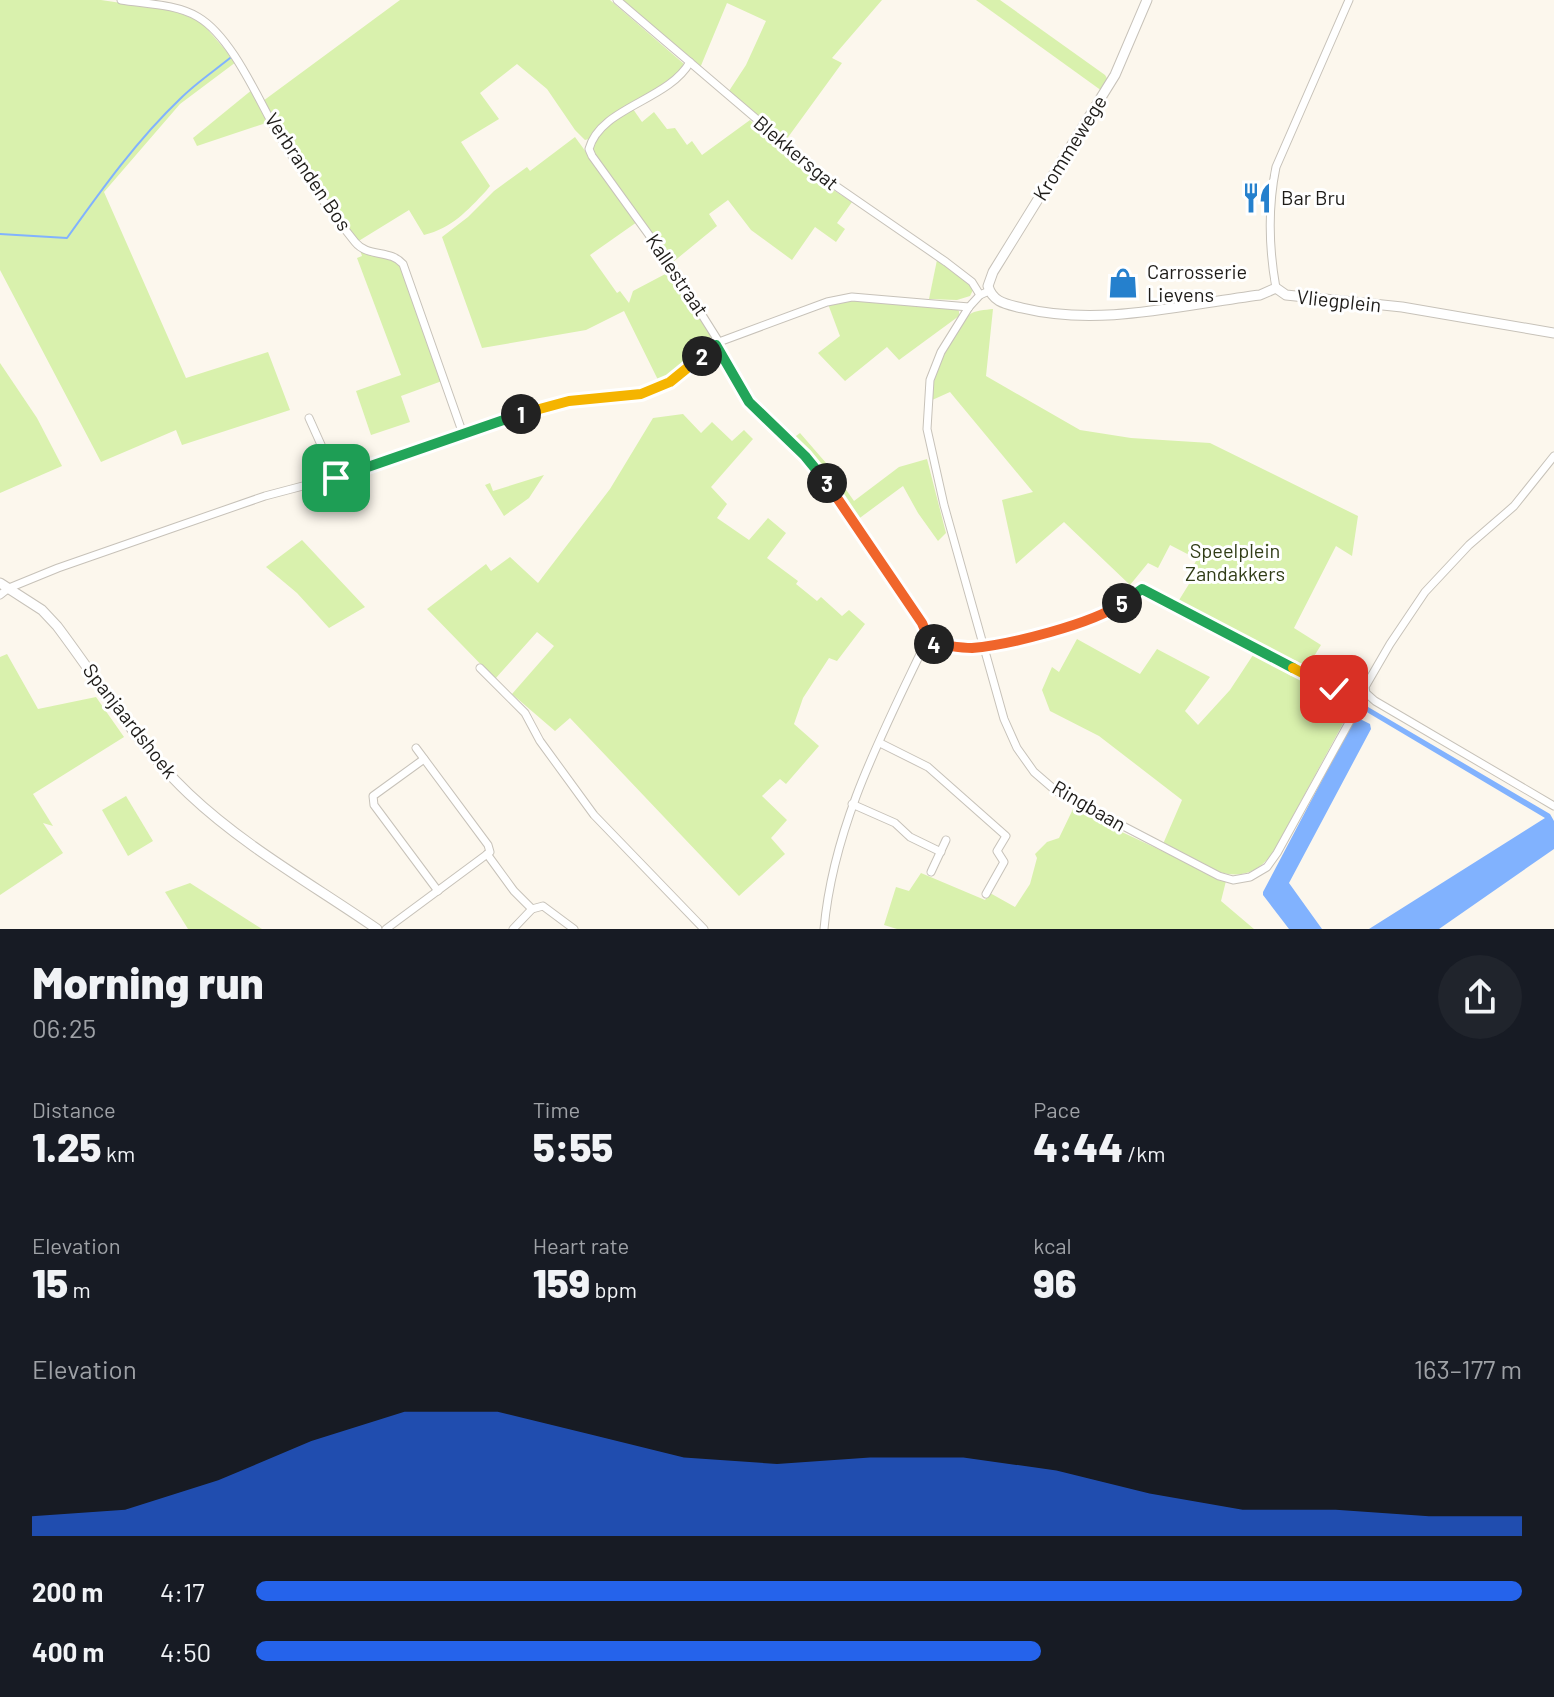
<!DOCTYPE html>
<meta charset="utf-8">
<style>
:root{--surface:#171b24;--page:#20242c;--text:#f1f3f6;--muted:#9ea1a6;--accent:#2563eb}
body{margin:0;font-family:Barlow,sans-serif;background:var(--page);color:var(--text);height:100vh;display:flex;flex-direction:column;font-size:30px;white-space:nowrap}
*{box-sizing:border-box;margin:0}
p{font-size:26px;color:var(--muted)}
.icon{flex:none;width:44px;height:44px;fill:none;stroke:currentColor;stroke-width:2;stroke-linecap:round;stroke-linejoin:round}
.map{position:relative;height:929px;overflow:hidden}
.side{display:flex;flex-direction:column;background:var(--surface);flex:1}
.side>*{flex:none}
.pin{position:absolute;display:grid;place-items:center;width:68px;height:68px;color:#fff;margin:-34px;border-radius:16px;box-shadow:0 4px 12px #0006}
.km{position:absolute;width:40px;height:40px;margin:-20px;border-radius:50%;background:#222;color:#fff;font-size:22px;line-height:40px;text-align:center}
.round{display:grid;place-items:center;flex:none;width:84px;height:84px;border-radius:42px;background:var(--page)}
.headline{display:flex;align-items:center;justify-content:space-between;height:136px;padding:0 32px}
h1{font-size:44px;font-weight:800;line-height:60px}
.stats{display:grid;grid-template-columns:repeat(3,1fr);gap:12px;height:136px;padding:8px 32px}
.stats div{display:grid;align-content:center}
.stats b{font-size:40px;font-weight:800}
.stats small{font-size:22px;font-weight:400}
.stats p{font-size:22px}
.chart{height:224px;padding:16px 32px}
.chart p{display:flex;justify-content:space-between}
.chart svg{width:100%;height:144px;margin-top:8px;fill:var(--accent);opacity:.7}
ul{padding:0 32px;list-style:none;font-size:26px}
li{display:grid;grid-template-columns:128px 96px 1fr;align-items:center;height:60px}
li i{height:20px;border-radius:10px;background:var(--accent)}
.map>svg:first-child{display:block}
</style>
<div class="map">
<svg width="1554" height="929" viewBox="0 0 1554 929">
<rect width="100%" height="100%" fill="#fcf7ed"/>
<!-- green -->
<g fill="#d9f1ad">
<path d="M0,0h101l74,11 26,11 35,40 -56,42 -76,88 82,186 82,-26 22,58 -108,35 -6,-15 -75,32 -101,-192z"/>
<path d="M400,0h210l74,64 -5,10 -80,52 -10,13 -4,1 -10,-10 -28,-41 -30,-25 -37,29 19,26 -38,23 29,44 -4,5c-19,20 -34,37 -62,44l-15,-25 -52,32c-34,-45 -68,-90 -94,-141z"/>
<path d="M621,0h261l-50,58 10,5 -56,77 -57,-49 17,-26 20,-44 -39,-18 -27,65z"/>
<path d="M976,0h24l105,75 3,5 -6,11z"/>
<path d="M253,89l16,33 -72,24 -4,-8z"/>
<path d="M633,109l9,13 12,-10 13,17 8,-1 12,17 5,-4 10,14 48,-35 51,49 51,33 -15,21 8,6 -9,13 -21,-15 -23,33 -41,-30 -23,-30 -19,14 8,12 -44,36 -81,-112c6,-20 24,-31 41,-41z"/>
<path d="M575,137l62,85 -47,33 27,38 3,-2 9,12 4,-12 38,-20 39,61 1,9 -33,29 -19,12 -35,-71 -38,19 -104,18 -40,-111 26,-20 26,-26 33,-24 3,4z"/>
<path d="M360,250l33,7 8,10 41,114 -41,15 9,26 -39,13 -15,-44 45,-16 -44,-117 5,-2z"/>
<path d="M937,260l37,28 -4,8 -13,4 -28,-1z"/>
<path d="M852,300l102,8 5,3v5l-60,44 -12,-13 -42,34 -27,-28 22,-17 -12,-32z"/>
<path d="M993,309l-7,67 94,54 51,8 79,5 148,73 -6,40 -16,-10 -42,82 27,17 -13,21 35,19 17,-2 -3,5h-21l-160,-83 13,-21 -4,-2 12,-23 -27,-14 -12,23 -10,-5 -18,22 -66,-63 -48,42 -14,-64 31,-8 -83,-100 -20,9c4,-26 17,-68 39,-86 6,-5 16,-5 24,-6z"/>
<path d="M0,363l37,55 25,48 -62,27z"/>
<path d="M683,414l18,19 11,-11 20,19 12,-11 9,9 -42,48 16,17 -10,14 32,22 19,-22 18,15 -19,25 31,23 -2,3 21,17 4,-4 21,19 7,-6 16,14 -28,37 -8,-3 -26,40 -9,26 25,22 -33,38 -6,-5 -18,17 25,24 -16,18 14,16 -46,42 -169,-178 -15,13 -43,-37 42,-48 -17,-14 -42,47 -68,-70 59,-45 5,7 19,-14 28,26 72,-94 43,-71z"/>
<path d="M800,433l33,38 21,30 45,-34 28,-8 19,74 -8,8 -20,-28 -15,-27 -46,34 -31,-43 -34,-38z"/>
<path d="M544,475l-15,23 -25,18 -19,-31 5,-2 3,8z"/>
<path d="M302,540l63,67 -36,21 -32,-35 -31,-26z"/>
<path d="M1077,639l63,35 17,-25 53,28 -25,34 13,14 32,-35 25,-38 83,43 12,2 4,6 -80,148c-33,47 -72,12 -111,-7l19,-44 -83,-64 -49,-25 -8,-21 10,-23 7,5z"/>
<path d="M7,654l31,55 58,-12 28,40 -91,57 20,32 -10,-3 20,30 -63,42v-238z"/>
<path d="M126,796l27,45 -25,15 -26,-46z"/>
<path d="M1073,809l153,72 -5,20 33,28h-357l-13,-4 12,-38 13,4 12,-18 64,27 5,-7 25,14 15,-23 7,-26 -2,-4 12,-12 12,-4z"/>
<path d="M190,883l72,46h-74l-23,-37z"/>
</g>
<!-- water -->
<g fill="#81b2fe">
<path d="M1363,704l187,110 4,7v28l-115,80h-70l176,-111 -185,-110z"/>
<path d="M1360,719l10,5 1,5 -82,154 33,46h-33l-26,-34v-3l89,-169z"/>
</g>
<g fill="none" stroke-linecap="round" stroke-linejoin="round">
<!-- stream -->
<path stroke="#81b2fe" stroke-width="2" d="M0,234l67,4c35,-49 70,-98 114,-140 15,-15 33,-27 49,-40"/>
<!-- minor casing -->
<g stroke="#c7c2b9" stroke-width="9">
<g id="minor">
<path d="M121,0c25,4 55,4 77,17 34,20 60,82 79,115 23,39 50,75 78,110 13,16 35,7 48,22l60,170"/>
<path d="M617,0l149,127 35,35 145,100 26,20 8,13"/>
<path d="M690,62c-22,39 -90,45 -101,87l3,7 78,108 49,78"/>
<path d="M1276,288c-7,-39 -8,-82 0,-121l73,-167"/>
<path d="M716,345l33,57 56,54 21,27 96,140 9,21"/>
<path d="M309,418l27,60"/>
<path d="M1554,456l-40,50 -45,39 -44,47 -35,52 -25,43 1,6 9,8 179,105"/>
<path d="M0,595l9,-7 49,-20 112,-39 95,-33 102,-27 131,-48 71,-20 64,-5 17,-5 31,-17 38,-32 108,-40 25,-5 117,10"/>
<path d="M480,668l45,45 15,28 54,74 110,114"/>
<path d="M880,743l48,24 78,69 -9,15 7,11 -18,32"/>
<path d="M424,759l-51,37 1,9 64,86"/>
<path d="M852,804l43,19 15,14 31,15"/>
<path d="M487,854l27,37 18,18 11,-3 31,23"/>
<path d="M931,872l15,-32"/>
<path d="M386,929l104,-77 -2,-7 -72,-97"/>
<path d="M513,929l19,-20"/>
<path d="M824,929c9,-101 56,-191 99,-281 16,-10 43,1 62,-2l103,-26 17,-6 37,-25 176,92 36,17 2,12 -79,143 -10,14 -17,10 -17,3 -14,-4 -163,-85 -22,-19 -17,-24 -13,-29 -60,-214 -17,-76 3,-49 11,-28 28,-45 11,-12 9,-4"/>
</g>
</g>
<!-- tertiary casing -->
<g stroke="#c7c2b9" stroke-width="11">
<g id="tertiary">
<path d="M1147,0l-32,75 -122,197 -5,14c5,17 19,18 34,22 78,19 159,-3 238,-13l16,-7 10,7 116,12 152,26"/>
<path d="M0,583l42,27 15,16c43,57 80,119 132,168 56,53 126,92 188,135"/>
</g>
</g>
<!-- minor -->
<use href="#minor" stroke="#fff" stroke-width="7"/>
<!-- tertiary -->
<use href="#tertiary" stroke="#fff" stroke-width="9"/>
</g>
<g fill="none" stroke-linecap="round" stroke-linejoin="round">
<!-- split-1 casing -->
<g stroke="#fff" stroke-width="16">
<path id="split-1" d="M336,478l185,-64"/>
</g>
<!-- split-2 casing -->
<g stroke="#fff" stroke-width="16">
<path id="split-2" d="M521,414l48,-13 72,-7 29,-12 32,-26"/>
</g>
<!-- split-3 casing -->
<g stroke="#fff" stroke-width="16">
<path id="split-3" d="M702,356l14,-11 33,57 56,54 22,27"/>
</g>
<!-- split-4 casing -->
<g stroke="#fff" stroke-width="16">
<path id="split-4" d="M827,483l95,140 9,21h3"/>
</g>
<!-- split-5 casing -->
<g stroke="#fff" stroke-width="16">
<path id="split-5" d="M934,644c13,1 25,4 38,4 36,-3 121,-24 150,-45"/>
</g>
<!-- split-6 casing -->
<g stroke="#fff" stroke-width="16">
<path id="split-6" d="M1122,603l20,-14 151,79"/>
</g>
<!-- split-7 casing -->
<g stroke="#fff" stroke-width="16">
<path id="split-7" d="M1293,668l41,21"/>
</g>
<!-- split-1 -->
<use href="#split-1" stroke="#22a559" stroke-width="10"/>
<!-- split-2 -->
<use href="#split-2" stroke="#f5b400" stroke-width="10"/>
<!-- split-3 -->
<use href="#split-3" stroke="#22a559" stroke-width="10"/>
<!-- split-4 -->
<use href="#split-4" stroke="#f0652b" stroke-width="10"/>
<!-- split-5 -->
<use href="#split-5" stroke="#f0652b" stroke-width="10"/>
<!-- split-6 -->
<use href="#split-6" stroke="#22a559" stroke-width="10"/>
<!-- split-7 -->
<use href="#split-7" stroke="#f5b400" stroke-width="10"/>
</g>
<!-- icons -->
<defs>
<g id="restaurant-bare" transform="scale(2.4)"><path d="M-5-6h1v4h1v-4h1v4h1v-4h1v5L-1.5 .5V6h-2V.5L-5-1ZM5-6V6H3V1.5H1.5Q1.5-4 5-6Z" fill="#2580cd" stroke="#fff" stroke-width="2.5" paint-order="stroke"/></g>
<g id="shop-bare" transform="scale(2.4)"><path d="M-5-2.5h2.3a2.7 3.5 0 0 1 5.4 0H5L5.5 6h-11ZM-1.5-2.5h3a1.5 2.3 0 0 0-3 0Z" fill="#2580cd" stroke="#fff" stroke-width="2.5" paint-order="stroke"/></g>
</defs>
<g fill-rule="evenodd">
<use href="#restaurant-bare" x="1257" y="198"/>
<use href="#shop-bare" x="1123" y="283"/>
</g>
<g text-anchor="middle" stroke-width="6" stroke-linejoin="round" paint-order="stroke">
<!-- street labels -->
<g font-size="20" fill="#1e1c19" stroke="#fff">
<text transform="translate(1070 148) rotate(-58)" y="7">Krommewege</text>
<text transform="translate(796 153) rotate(40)" y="7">Blekkersgat</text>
<text transform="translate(308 172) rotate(56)" y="7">Verbranden Bos</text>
<text transform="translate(677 275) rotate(56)" y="7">Kallestraat</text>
<text transform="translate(1339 301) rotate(6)" y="7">Vliegplein</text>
<text transform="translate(130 721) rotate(52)" y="7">Spanjaardshoek</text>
<text transform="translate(1089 806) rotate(30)" y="7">Ringbaan</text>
</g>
<!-- poi labels -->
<g font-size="20" fill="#1e1c19" stroke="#fff" text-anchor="start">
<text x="1281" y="205">Bar Bru</text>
<text x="1147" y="279">Carrosserie<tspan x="1147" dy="23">Lievens</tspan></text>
</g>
<!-- park labels -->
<g font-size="20" fill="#313d17" stroke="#fff">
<text x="1235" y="558">Speelplein<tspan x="1235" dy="23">Zandakkers</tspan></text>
</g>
</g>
</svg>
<div class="pin" style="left:336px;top:478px;background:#1e9e55"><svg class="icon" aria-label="arrive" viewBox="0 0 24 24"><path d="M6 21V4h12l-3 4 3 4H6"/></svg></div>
<div class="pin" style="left:1334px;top:689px;background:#d93025"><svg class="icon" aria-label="check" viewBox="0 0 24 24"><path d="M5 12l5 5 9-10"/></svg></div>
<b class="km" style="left:521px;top:414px">1</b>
<b class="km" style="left:702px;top:356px">2</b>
<b class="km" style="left:827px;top:483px">3</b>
<b class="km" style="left:934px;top:644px">4</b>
<b class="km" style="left:1122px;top:603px">5</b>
</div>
<section class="side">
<div class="headline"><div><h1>Morning run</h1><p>06:25</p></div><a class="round"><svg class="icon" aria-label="share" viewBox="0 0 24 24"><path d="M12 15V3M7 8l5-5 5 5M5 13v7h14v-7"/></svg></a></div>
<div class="stats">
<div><p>Distance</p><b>1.25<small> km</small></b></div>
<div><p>Time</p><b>5:55</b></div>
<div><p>Pace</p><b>4:44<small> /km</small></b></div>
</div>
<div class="stats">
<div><p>Elevation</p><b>15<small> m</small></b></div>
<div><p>Heart rate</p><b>159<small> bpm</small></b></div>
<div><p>kcal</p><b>96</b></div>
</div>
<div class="chart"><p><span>Elevation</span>163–177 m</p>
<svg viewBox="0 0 160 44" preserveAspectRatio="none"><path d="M0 44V38L10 36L20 27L30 15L40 6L50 6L60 13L70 20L80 22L90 20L100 20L110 24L120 31L130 36L140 36L150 38L160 38V44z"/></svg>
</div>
<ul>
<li><b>200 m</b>4:17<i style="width:100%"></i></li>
<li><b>400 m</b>4:50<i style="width:62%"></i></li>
</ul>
</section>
